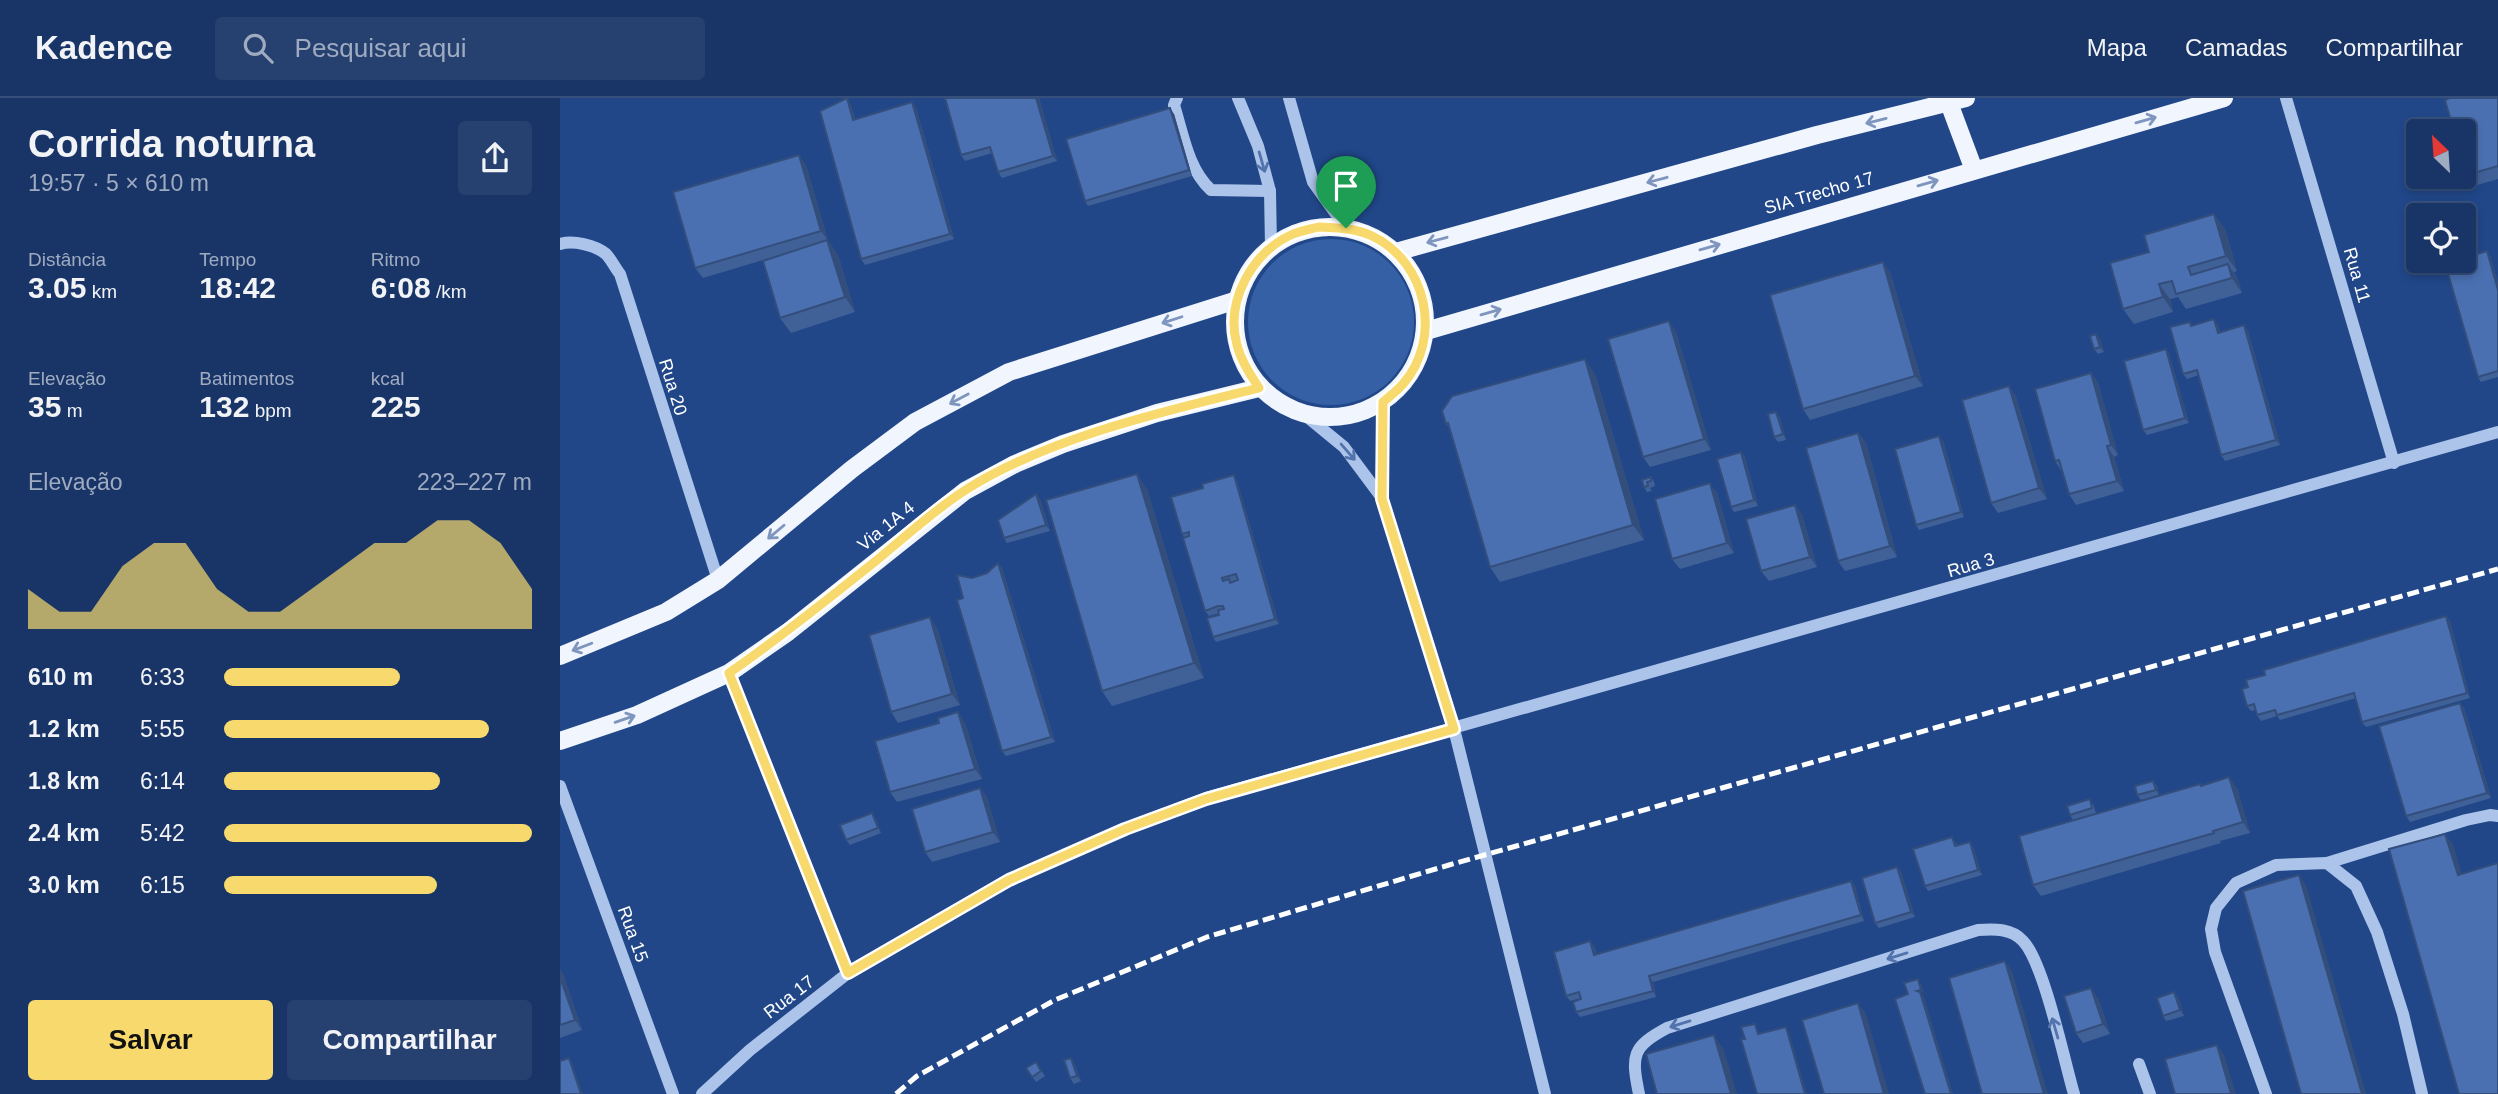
<!DOCTYPE html>
<html lang="pt">
<meta charset="utf-8">
<style>
:root{--surface:#193567;--page:#264070;--text:#f1f3f6;--muted:#9fabc0;--line:#37507b;--accent:#f7d96e}
body{margin:0;font-family:Helvetica,sans-serif;background:var(--page);color:var(--text);height:100vh;display:flex;flex-direction:column;font-size:26px;white-space:nowrap}
*{box-sizing:border-box;margin:0}
p{font-size:23px;color:var(--muted)}
.icon{flex:none;width:38px;height:38px;fill:none;stroke:currentColor;stroke-width:2;stroke-linecap:round;stroke-linejoin:round}
.map{position:relative;flex:1;overflow:hidden}
.sheet{display:flex;flex-direction:column;background:var(--surface);width:560px}
.sheet>*{flex:none}
.needle{width:46px;rotate:335deg}
.tools{position:absolute;left:1846px;top:21px;display:grid;gap:14px}
.tools a{display:grid;place-items:center;width:70px;height:70px;border-radius:7px;background:var(--surface);box-shadow:0 4px 10px #0003,0 0 0 2px var(--line);font-size:35px}
.pin{position:absolute;display:grid;place-items:center;width:60px;height:60px;color:#fff;margin:-72px -30px;border-radius:50% 50% 50% 0;rotate:-45deg;box-shadow:0 0 7px #0007}
.pin .icon{rotate:45deg}
.round{display:grid;place-items:center;flex:none;width:74px;height:74px;border-radius:7px;background:var(--page)}
.head{display:flex;align-items:center;justify-content:space-between;height:119px;padding:0 28px}
h1{font-size:38px;font-weight:700;line-height:52px}
.stats{display:grid;grid-template-columns:repeat(3,1fr);gap:10px;height:119px;padding:7px 28px}
.stats div{display:grid;align-content:center}
.stats b{font-size:30px;font-weight:700}
.stats small{font-size:19px;font-weight:400}
.stats p{font-size:19px}
.chart{height:196px;padding:14px 28px}
.chart p{display:flex;justify-content:space-between}
.chart svg{width:100%;height:126px;margin-top:7px;fill:var(--accent);opacity:.7}
.primary-button{display:flex;gap:14px;margin-top:auto;padding:14px 28px}
.primary-button a{flex:1;height:80px;border-radius:7px;background:var(--accent);color:#111;font-size:28px;font-weight:700;line-height:80px;text-align:center}
.primary-button a+a{background:var(--page);color:var(--text)}
ul{padding:0 28px;list-style:none;font-size:23px}
li{display:grid;grid-template-columns:112px 84px 1fr;align-items:center;height:52px}
li i{height:18px;border-radius:9px;background:var(--accent)}
header{display:flex;align-items:center;gap:42px;box-sizing:border-box;height:98px;padding:0 35px;background:var(--surface);border-bottom:2px solid var(--line)}
header strong{font-size:33px}
nav{display:flex;gap:38px;margin-inline-start:auto;font-size:24px}
.search{width:490px;height:63px;background:var(--page);display:flex;align-items:center;gap:18px;box-sizing:border-box;padding:0 24px;border-radius:7px;color:var(--muted);font-size:26px}
main{display:flex;flex:1;min-height:0}
.map>svg:first-child{display:block}
</style>
<header>
<strong>Kadence</strong>
<div class="search"><svg class="icon" aria-label="search" viewBox="0 0 24 24"><circle cx="10" cy="10" r="6"/><path d="M15 15l6 6"/></svg>Pesquisar aqui</div>
<nav><a>Mapa</a><a>Camadas</a><a>Compartilhar</a></nav>
</header>
<main>
<section class="sheet">
<div class="head"><div><h1>Corrida noturna</h1><p>19:57 · 5 × 610 m</p></div><a class="round"><svg class="icon" aria-label="share" viewBox="0 0 24 24"><path d="M12 15V3M7 8l5-5 5 5M5 13v7h14v-7"/></svg></a></div>
<div class="stats">
<div><p>Distância</p><b>3.05<small> km</small></b></div>
<div><p>Tempo</p><b>18:42</b></div>
<div><p>Ritmo</p><b>6:08<small> /km</small></b></div>
</div>
<div class="stats">
<div><p>Elevação</p><b>35<small> m</small></b></div>
<div><p>Batimentos</p><b>132<small> bpm</small></b></div>
<div><p>kcal</p><b>225</b></div>
</div>
<div class="chart"><p><span>Elevação</span>223–227 m</p>
<svg viewBox="0 0 160 44" preserveAspectRatio="none"><path d="M0 44V30L10 38L20 38L30 22L40 14L50 14L60 30L70 38L80 38L90 30L100 22L110 14L120 14L130 6L140 6L150 14L160 30V44z"/></svg>
</div>
<ul>
<li><b>610 m</b>6:33<i style="width:57%"></i></li>
<li><b>1.2 km</b>5:55<i style="width:86%"></i></li>
<li><b>1.8 km</b>6:14<i style="width:70%"></i></li>
<li><b>2.4 km</b>5:42<i style="width:100%"></i></li>
<li><b>3.0 km</b>6:15<i style="width:69%"></i></li>
</ul>
<div class="primary-button"><a>Salvar</a><a>Compartilhar</a></div>
</section>
<div class="map">
<svg width="1938" height="996" viewBox="0 0 1938 996">
<rect width="100%" height="100%" fill="#214789"/>
<!-- green -->
<circle fill="#3560a6" cx="771" cy="224" r="83"/>
<g fill="none" stroke-linecap="round" stroke-linejoin="round">
<!-- minor -->
<g stroke="#acc4ea" stroke-width="12">
<path d="M617,0l-3,7c9,29 14,64 37,85l59,1"/>
<path d="M678,0l20,48 12,45 1,56"/>
<path d="M729,0l24,84 33,46"/>
<path d="M1726,0l108,365"/>
<path d="M0,146c13,-4 35,1 46,10 5,5 9,14 14,20l98,306"/>
<path d="M823,304l-1,97 72,230 91,365"/>
<path d="M745,317l39,32 38,51"/>
<path d="M169,575l119,300"/>
<path d="M0,688l113,308"/>
<path d="M1767,765l139,-43 24,-5 8,1"/>
<path d="M1579,966l11,30"/>
<path d="M142,996l48,-44 98,-77 160,-93 117,-51 81,-31 1292,-366"/>
<path d="M1079,996c-8,-39 -7,-47 28,-66l311,-98c16,-1 33,-2 45,11 21,22 41,119 51,153"/>
<path d="M1706,996l-51,-142 -4,-23 5,-21 20,-25 40,-18 51,-2 29,23 21,46 26,82 19,80"/>
</g>
<!-- major -->
<g stroke="#f0f5fe" stroke-width="18">
<path d="M1389,5l25,67"/>
<circle cx="770" cy="224" r="95"/>
<path d="M836,154l421,-117 149,-37"/>
<path d="M866,233l798,-233"/>
<path d="M0,558l106,-44 52,-32 134,-111 63,-47 94,-50 228,-72"/>
<path d="M0,643l77,-26 92,-42 59,-41 177,-141 50,-27 48,-20 94,-31 102,-25"/>
</g>
<!-- rail -->
<path stroke="#fff" stroke-width="5" stroke-dasharray="12 5" stroke-linecap="butt" d="M336,996l21,-18 138,-76 152,-63 242,-72 1049,-296"/>
</g>
<!-- wall -->
<g fill="#406098">
<path d="M385,0h94l18,63 -55,17 -4,-6 -6,-19 -27,8 -4,-6z"/>
<path d="M1938,0v81l-24,7 -7,-11z"/>
<path d="M352,4l4,6 38,131 -89,26 -4,-6 -11,-156 5,16z"/>
<path d="M614,16l18,62 -104,30 -3,-5z"/>
<path d="M246,67l22,76 10,14 17,57 -64,21 -11,-15 3,-64 -80,24 -8,-10z"/>
<path d="M1665,131l12,42 -3,1 4,7 4,14 -56,16 -8,-12 -8,2 3,13 -39,12 -11,-15z"/>
<path d="M1930,158l8,27v94l-17,5 -3,-5z"/>
<path d="M1330,174l33,114 -113,34 -7,-11z"/>
<path d="M1630,224l2,3 26,-1 2,8 28,-1 32,114 -55,16 -4,-6 -22,-80 -12,4 -4,-5z"/>
<path d="M1116,234l35,118 -61,17 -7,-10z"/>
<path d="M1540,241l4,13 -6,2 -4,-5z"/>
<path d="M1606,251l3,5 20,69 -42,12 -4,-5z"/>
<path d="M1531,275l7,10 20,72 -4,2 10,34 -48,14 -7,-11 -7,-22 -7,-11z"/>
<path d="M1035,276l49,166 -144,42 -10,-15 -40,-138 -4,-5z"/>
<path d="M1449,288l7,11 31,102 -49,14 -7,-10z"/>
<path d="M1216,314l4,6 6,22 -8,2 -4,-5z"/>
<path d="M1298,335l8,10 31,114 -52,14 -7,-10z"/>
<path d="M1383,343l21,76 -45,13 -3,-5z"/>
<path d="M1181,354l4,5 13,49 -24,6 -3,-5z"/>
<path d="M1091,379l3,5 1,4 -5,2 2,3 -5,1 -3,-5z"/>
<path d="M677,383l42,143 -63,18 -3,-5 6,-22v-2l-10,3 -4,-5 -20,-73 -3,-4z"/>
<path d="M587,391l57,189 -92,28 -10,-15z"/>
<path d="M1157,395l17,60 -54,16 -8,-10z"/>
<path d="M476,396l4,5 10,32 -43,12 -3,-5z"/>
<path d="M1235,407l7,10 15,52 -48,14 -8,-10z"/>
<path d="M438,465l4,5 53,174 -49,14 -4,-5 -39,-153 9,-20 15,-5z"/>
<path d="M1886,518l4,5 20,77 -104,29 -4,-5 -6,-24 -76,22 -3,-4 -16,5 -4,-6 -2,-5 -4,1 -4,-5z"/>
<path d="M377,530l23,77 -62,18 -7,-11z"/>
<path d="M1900,605l4,5 27,90 -81,24 -4,-6z"/>
<path d="M405,625l17,56 -85,23 -7,-10z"/>
<path d="M1593,683l4,5 2,9 -18,5 -4,-5z"/>
<path d="M1642,687l35,3 13,45 -30,8 1,2 -180,53 -8,-11z"/>
<path d="M420,690l7,10 13,44 -68,20 -7,-10z"/>
<path d="M1533,706l3,9 -23,7 -3,-5z"/>
<path d="M316,721l5,14 -31,12 -4,-5z"/>
<path d="M1392,739l5,9 16,1 9,28 -54,16 -3,-5z"/>
<path d="M1337,769l4,5 14,45 -36,11 -4,-5z"/>
<path d="M1291,783l4,5 9,35 -211,61 3,15 -76,20 -4,-5 5,-14 -11,3 -4,-5 28,-50 3,9z"/>
<path d="M0,872l3,4 19,56 -22,8z"/>
<path d="M1614,894l4,5 6,19 -18,5 -3,-5z"/>
<path d="M1538,900l12,36 -27,9 -7,-10z"/>
<path d="M476,964l9,14 -9,6 -10,-14z"/>
<path d="M514,965l7,18 -7,3 -4,-6z"/>
</g>
<!-- shaded-wall -->
<g fill="#344e7c">
<path d="M287,0l3,5 6,22 -3,-5z"/>
<path d="M476,0h3l18,63 -4,-5z"/>
<path d="M352,4l4,6 38,131 -4,-5z"/>
<path d="M610,10l4,6 18,62 -3,-6z"/>
<path d="M239,57l7,10 22,76 -7,-10z"/>
<path d="M1654,116l11,15 12,42 -11,-15z"/>
<path d="M267,142l11,15 17,57 -10,-15z"/>
<path d="M1927,153l3,5 8,27v7z"/>
<path d="M1323,164l7,10 33,114 -8,-10z"/>
<path d="M1668,166l10,15 4,14 -10,-15z"/>
<path d="M1599,186l11,15 3,13 -10,-15z"/>
<path d="M1654,221l4,5 4,14 -4,-5z"/>
<path d="M1109,223l7,11 35,118 -7,-11z"/>
<path d="M1684,227l4,6 32,114 -4,-5z"/>
<path d="M1536,236l4,5 4,13 -4,-5z"/>
<path d="M1606,251l3,5 20,69 -4,-5z"/>
<path d="M1025,261l10,15 49,166 -11,-15z"/>
<path d="M1531,275l7,10 20,72 -7,-10z"/>
<path d="M1449,288l7,11 31,102 -8,-11z"/>
<path d="M1216,314l4,6 6,22 -3,-6z"/>
<path d="M1298,335l8,10 31,114 -7,-11z"/>
<path d="M1379,338l4,5 21,76 -3,-5z"/>
<path d="M1547,348l7,11 10,34 -7,-10z"/>
<path d="M1181,354l4,5 13,49 -4,-6z"/>
<path d="M577,376l10,15 57,189 -10,-15z"/>
<path d="M674,377l3,6 42,143 -4,-5z"/>
<path d="M1150,385l7,10 17,60 -7,-10z"/>
<path d="M476,396l4,5 10,32 -4,-6z"/>
<path d="M1235,407l7,10 15,52 -7,-10z"/>
<path d="M438,465l4,5 53,174 -4,-5z"/>
<path d="M1886,518l4,5 20,77 -3,-5z"/>
<path d="M370,519l7,11 23,77 -8,-11z"/>
<path d="M1900,605l4,5 27,90 -4,-5z"/>
<path d="M398,614l7,11 17,56 -7,-10z"/>
<path d="M1669,679l8,11 13,45 -7,-11z"/>
<path d="M1593,683l4,5 2,9 -3,-5z"/>
<path d="M420,690l7,10 13,44 -7,-10z"/>
<path d="M312,715l4,6 5,14 -3,-5z"/>
<path d="M1885,736l8,10 12,41 -7,-10z"/>
<path d="M1410,744l3,5 9,28 -4,-5z"/>
<path d="M1337,769l4,5 14,45 -4,-5z"/>
<path d="M1739,777l7,10 60,209h-4z"/>
<path d="M1291,783l4,5 9,35 -3,-6z"/>
<path d="M1030,843l4,5 4,14 -4,-5z"/>
<path d="M1445,863l7,10 36,123h-4z"/>
<path d="M0,872l3,4 19,56 -7,-10 -15,-43z"/>
<path d="M1089,878l4,6 3,15 -3,-6z"/>
<path d="M1358,881l3,5 4,11 -4,-5z"/>
<path d="M1531,890l7,10 12,36 -7,-10z"/>
<path d="M1360,894l4,5 29,97h-2z"/>
<path d="M1614,894l4,5 6,19 -4,-6z"/>
<path d="M1298,905l8,11 23,80h-5z"/>
<path d="M1226,929l3,5 18,62h-2z"/>
<path d="M1154,937l10,15 13,44h-6z"/>
<path d="M1657,947l7,10 12,39h-5z"/>
<path d="M9,960l3,5 11,31h-2z"/>
<path d="M511,960l3,5 7,18 -4,-5z"/>
</g>
<!-- building -->
<g fill="#4a70b1" stroke="#344e7c" stroke-width="2" fill-rule="evenodd">
<path d="M287,0l6,22 59,-18 38,132 -89,25 -41,-148z"/>
<path d="M385,0h91l17,58 -55,16 -8,-25 -29,8z"/>
<path d="M1890,0h48v68l-31,9 -3,-8v-36h-10l-9,-31z"/>
<path d="M610,10l19,62 -104,31 -19,-62z"/>
<path d="M239,57l22,76 -126,37 -22,-76z"/>
<path d="M1654,116l12,42 -38,11 3,8 37,-11 4,14 -56,16 -4,-13 -13,3 4,13 -40,12 -13,-46 39,-11 -5,-17z"/>
<path d="M267,142l18,57 -65,21 -17,-57z"/>
<path d="M1927,153l11,39v81l-20,6 -33,-114 8,-2h11v-3z"/>
<path d="M1323,164l32,114 -112,33 -33,-114z"/>
<path d="M1654,221l4,14 26,-8 32,115 -55,15 -24,-85 -14,4 -13,-47 20,-5 1,4z"/>
<path d="M1109,223l35,118 -61,18 -35,-118z"/>
<path d="M1536,236l4,13 -6,2 -4,-13z"/>
<path d="M1606,251l19,69 -42,12 -19,-69z"/>
<path d="M1025,261l48,166 -143,42 -42,-144 -2,1 -4,-13 10,-15z"/>
<path d="M1531,275l20,72 -4,1 10,35 -48,13 -10,-34 -4,1 -20,-72z"/>
<path d="M1449,288l30,102 -48,15 -29,-103z"/>
<path d="M1216,314l7,22 -9,3 -6,-23z"/>
<path d="M1298,335l32,113 -52,15 -32,-113z"/>
<path d="M1379,338l22,76 -45,13 -21,-76z"/>
<path d="M1181,354l13,48 -23,7 -14,-48z"/>
<path d="M577,376l57,189 -92,28 -56,-191z"/>
<path d="M674,377l41,144 -62,18 -6,-19 12,-3 -1,-5 6,-1 -1,-3h-5l-13,5 -22,-73 6,-2v-4l-7,2 -11,-37 32,-9 -1,-4zM676,476l2,6 -8,3 -1,-4 -6,2 -1,-3z"/>
<path d="M1091,379v4l-4,1 1,4 -4,1 -2,-7z"/>
<path d="M1150,385l17,60 -55,16 -17,-60z"/>
<path d="M476,396l10,31 -42,13 -6,-18z"/>
<path d="M1235,407l15,52 -49,14 -15,-52z"/>
<path d="M438,465l53,174 -49,14 -45,-151 6,-2 -6,-23 15,3 15,-5z"/>
<path d="M1886,518l21,77 -105,29 -8,-29 -77,22 -2,-5 -18,5 -3,-11 -7,2 -5,-17 6,-2 -2,-7 19,-5 -1,-5z"/>
<path d="M370,519l22,77 -61,18 -22,-77z"/>
<path d="M1900,605l27,90 -81,23 -27,-90z"/>
<path d="M398,614l17,57 -85,23 -15,-51 64,-18 -1,-5z"/>
<path d="M1669,679l14,45 -30,9 1,2 -181,52 -14,-49 181,-52 1,2z"/>
<path d="M1593,683l3,9 -19,5 -2,-9z"/>
<path d="M420,690l13,44 -68,20 -13,-43z"/>
<path d="M1530,701l2,9 -22,7 -3,-9z"/>
<path d="M312,715l6,15 -32,12 -6,-15z"/>
<path d="M1885,736l13,41 40,-12v231h-39l-70,-245z"/>
<path d="M1392,739l3,9 15,-4 8,28 -53,16 -12,-37z"/>
<path d="M1337,769l14,45 -36,11 -13,-45z"/>
<path d="M1739,777l63,219h-61l-58,-203z"/>
<path d="M1291,783l10,34 -212,61 4,15 -77,21 -3,-10 8,-3 -2,-7 -13,4 -12,-44 36,-11 4,14z"/>
<path d="M1445,863l39,133h-62l-33,-116z"/>
<path d="M0,879l15,43 -15,5z"/>
<path d="M1358,881l3,11 -4,1 3,1 31,102h-26l-30,-95 13,-5 -4,-11z"/>
<path d="M1531,890l12,36 -27,9 -12,-37z"/>
<path d="M1614,894l6,18 -17,6 -6,-18z"/>
<path d="M1298,905l26,91h-60l-22,-74z"/>
<path d="M1195,926l3,10 28,-7 19,67h-48l-16,-55h4l-4,-12z"/>
<path d="M1154,937l17,59h-74l-11,-40z"/>
<path d="M1657,947l14,49h-56l-10,-35z"/>
<path d="M9,960l12,36h-21v-33z"/>
<path d="M511,960l6,18 -7,2 -6,-18z"/>
<path d="M476,964l5,9 -9,6 -6,-9z"/>
</g>
<!-- one-way arrows -->
<defs><path id="oneway-shaft" d="M-6 0H5M1.5-3L5.5 0L1.5 3" fill="none" stroke-width="1.6" stroke-linecap="round" stroke-linejoin="round" transform="scale(1.75)"/></defs>
<g stroke="#7e95be">
<use href="#oneway-shaft" transform="translate(1586 22) rotate(-16)"/>
<use href="#oneway-shaft" transform="translate(1316 23) rotate(166)"/>
<use href="#oneway-shaft" transform="translate(1097 82) rotate(165)"/>
<use href="#oneway-shaft" transform="translate(1368 85) rotate(-16)"/>
<use href="#oneway-shaft" transform="translate(877 142) rotate(165)"/>
<use href="#oneway-shaft" transform="translate(1150 149) rotate(-16)"/>
<use href="#oneway-shaft" transform="translate(931 214) rotate(-16)"/>
<use href="#oneway-shaft" transform="translate(612 222) rotate(162)"/>
<use href="#oneway-shaft" transform="translate(399 301) rotate(152)"/>
<use href="#oneway-shaft" transform="translate(216 434) rotate(140)"/>
<use href="#oneway-shaft" transform="translate(22 549) rotate(159)"/>
<use href="#oneway-shaft" transform="translate(65 621) rotate(-19)"/>
</g>
<g stroke="#5273ab">
<use href="#oneway-shaft" transform="translate(702 64) rotate(74)"/>
<use href="#oneway-shaft" transform="translate(788 354) rotate(49)"/>
<use href="#oneway-shaft" transform="translate(1337 858) rotate(163)"/>
<use href="#oneway-shaft" transform="translate(1120 926) rotate(163)"/>
<use href="#oneway-shaft" transform="translate(1495 930) rotate(-106)"/>
</g>
<g fill="none" stroke-linecap="round" stroke-linejoin="round">
<!-- route casing -->
<g stroke="#fff" stroke-width="14">
<path id="route" d="M759,129c18,1 36,1 53,9 55,26 71,102 31,148 -5,6 -13,12 -20,18l-1,97 72,230 -248,70 -81,30 -116,51 -161,93 -119,-300c51,-35 99,-74 148,-113 28,-23 56,-49 87,-69 82,-53 201,-80 295,-103 -9,-14 -18,-27 -22,-43 -12,-44 15,-93 56,-111 8,-3 18,-5 26,-7z"/>
</g>
<!-- route -->
<use href="#route" stroke="#f7d96e" stroke-width="9"/>
</g>
<g text-anchor="middle" stroke-width="5" stroke-linejoin="round" paint-order="stroke">
<!-- street labels -->
<g font-size="18" fill="#fff" stroke="#214789">
<text transform="translate(1259 95) rotate(-16)" y="6">SIA Trecho 17</text>
<text transform="translate(1797 177) rotate(74)" y="6">Rua 11</text>
<text transform="translate(113 289) rotate(73)" y="6">Rua 20</text>
<text transform="translate(326 428) rotate(-39)" y="6">Via 1A 4</text>
<text transform="translate(1411 467) rotate(-16)" y="6">Rua 3</text>
<text transform="translate(73 836) rotate(70)" y="6">Rua 15</text>
<text transform="translate(229 899) rotate(-38)" y="6">Rua 17</text>
</g>
</g>
</svg>
<div class="tools">
<a><svg class="needle" viewBox="-14 -14 28 28"><path d="M0-13l5 13h-10z" fill="#e53935"/><path d="M0 13l5-13h-10z" fill="#9fabc0"/></svg></a>
<a><svg class="icon" aria-label="locate" viewBox="0 0 24 24"><circle cx="12" cy="12" r="6"/><path d="M12 2v4M12 18v4M2 12h4M18 12h4"/></svg></a>
</div>
<div class="pin" style="left:786px;top:130px;background:#1e9e55"><svg class="icon" aria-label="arrive" viewBox="0 0 24 24"><path d="M6 21V4h12l-3 4 3 4H6"/></svg></div>
</div>
</main>
